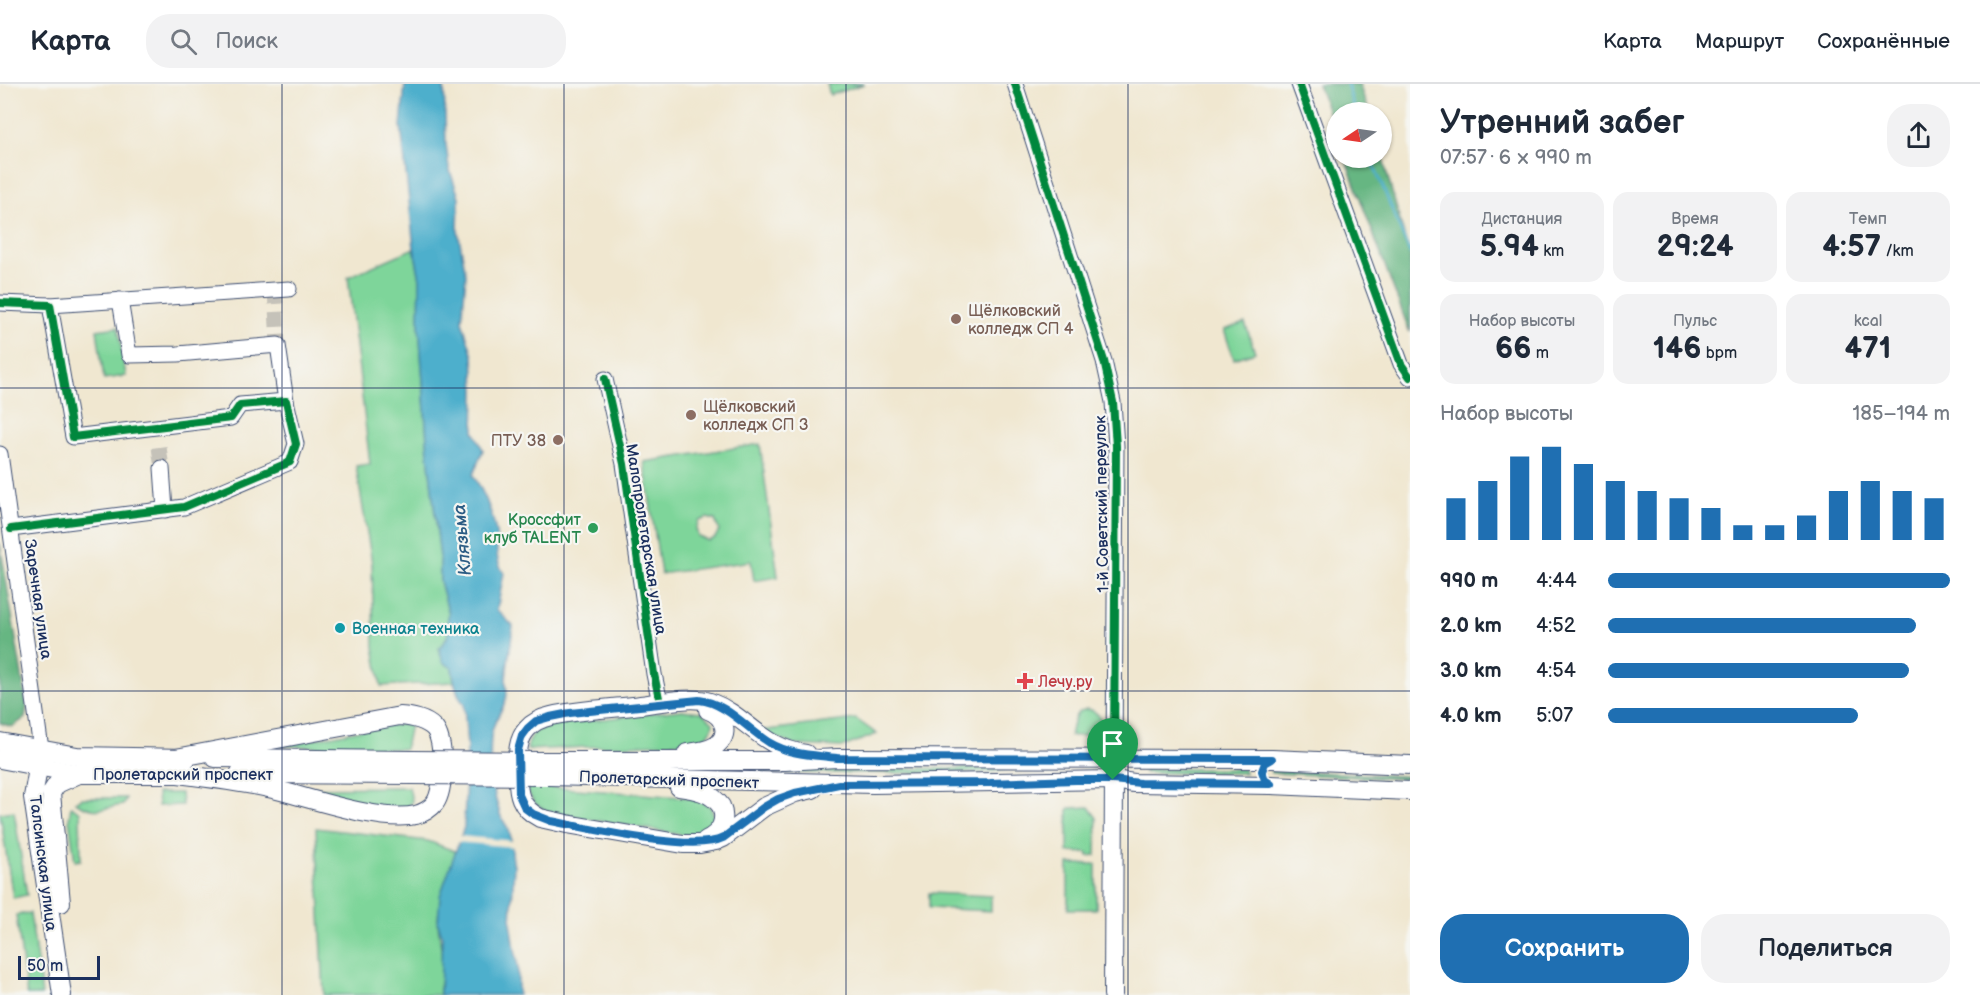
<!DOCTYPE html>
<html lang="ru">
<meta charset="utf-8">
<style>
:root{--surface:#fff;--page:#f2f2f3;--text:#1f2937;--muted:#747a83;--line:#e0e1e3;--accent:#1f6fb2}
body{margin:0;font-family:"Balsamiq Sans",sans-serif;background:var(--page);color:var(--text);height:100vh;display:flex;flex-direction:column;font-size:22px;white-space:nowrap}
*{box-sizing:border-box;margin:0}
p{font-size:20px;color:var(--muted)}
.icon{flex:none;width:33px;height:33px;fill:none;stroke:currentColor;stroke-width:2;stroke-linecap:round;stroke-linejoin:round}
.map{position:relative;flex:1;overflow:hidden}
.panel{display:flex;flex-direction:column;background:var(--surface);width:570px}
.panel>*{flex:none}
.needle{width:39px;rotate:257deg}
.controls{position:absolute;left:1326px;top:18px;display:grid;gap:12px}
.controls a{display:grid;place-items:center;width:66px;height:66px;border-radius:50%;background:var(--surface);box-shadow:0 2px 4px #0004;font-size:30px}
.scale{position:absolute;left:18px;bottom:15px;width:82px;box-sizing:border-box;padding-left:6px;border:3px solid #1b2f5e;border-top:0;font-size:16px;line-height:21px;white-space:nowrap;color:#1b2f5e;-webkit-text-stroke:4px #f6f6f2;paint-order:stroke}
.pin{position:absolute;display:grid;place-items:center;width:51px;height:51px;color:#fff;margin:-62px -26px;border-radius:50% 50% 50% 0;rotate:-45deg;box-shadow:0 0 6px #0007}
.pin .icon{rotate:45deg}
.round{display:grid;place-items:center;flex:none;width:63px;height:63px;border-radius:24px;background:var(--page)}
.summary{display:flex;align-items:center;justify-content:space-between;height:102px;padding:0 30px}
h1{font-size:33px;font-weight:600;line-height:45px}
.stats{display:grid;grid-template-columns:repeat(3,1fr);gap:9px;height:102px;padding:6px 30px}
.stats div{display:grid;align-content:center;border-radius:15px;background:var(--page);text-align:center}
.stats b{font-size:30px;font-weight:600}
.stats small{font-size:16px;font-weight:400}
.stats p{font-size:16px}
.chart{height:168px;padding:12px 30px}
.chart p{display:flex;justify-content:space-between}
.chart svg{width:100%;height:108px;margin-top:6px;stroke:var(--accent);stroke-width:6}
.cta{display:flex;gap:12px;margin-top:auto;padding:12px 30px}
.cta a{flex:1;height:69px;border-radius:24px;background:var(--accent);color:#fff;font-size:24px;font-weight:600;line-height:69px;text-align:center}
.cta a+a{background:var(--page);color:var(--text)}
ul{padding:0 30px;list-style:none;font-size:20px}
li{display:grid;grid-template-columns:96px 72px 1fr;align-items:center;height:45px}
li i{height:15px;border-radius:8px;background:var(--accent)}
header{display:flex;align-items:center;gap:36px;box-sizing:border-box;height:84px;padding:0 30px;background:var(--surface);border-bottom:2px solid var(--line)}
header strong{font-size:28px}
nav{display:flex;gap:33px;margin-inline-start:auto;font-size:21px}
.search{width:420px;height:54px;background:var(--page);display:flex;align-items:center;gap:15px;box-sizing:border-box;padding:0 21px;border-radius:24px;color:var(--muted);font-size:22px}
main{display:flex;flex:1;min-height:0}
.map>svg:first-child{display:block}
</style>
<header>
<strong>Карта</strong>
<div class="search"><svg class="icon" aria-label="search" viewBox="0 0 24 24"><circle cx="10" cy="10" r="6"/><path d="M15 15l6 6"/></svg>Поиск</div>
<nav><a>Карта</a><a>Маршрут</a><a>Сохранённые</a></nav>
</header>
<main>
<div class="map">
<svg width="1410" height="911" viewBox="0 0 1410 911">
<rect width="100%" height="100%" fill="#f6f6f2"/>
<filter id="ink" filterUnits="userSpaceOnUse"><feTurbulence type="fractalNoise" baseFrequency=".0167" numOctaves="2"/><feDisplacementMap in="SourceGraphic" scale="12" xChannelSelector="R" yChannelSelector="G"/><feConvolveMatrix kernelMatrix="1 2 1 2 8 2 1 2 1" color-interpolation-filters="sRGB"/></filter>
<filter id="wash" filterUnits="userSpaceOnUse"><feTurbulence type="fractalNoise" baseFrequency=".008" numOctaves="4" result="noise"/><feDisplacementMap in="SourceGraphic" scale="24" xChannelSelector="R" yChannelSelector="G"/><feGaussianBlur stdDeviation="1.35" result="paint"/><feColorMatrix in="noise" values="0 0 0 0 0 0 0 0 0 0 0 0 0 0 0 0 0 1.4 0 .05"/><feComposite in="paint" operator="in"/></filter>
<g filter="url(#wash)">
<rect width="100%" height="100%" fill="#f0e7d0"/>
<!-- green -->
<g fill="#7ed59a" stroke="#4c827c" stroke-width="1.5" fill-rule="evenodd">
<path d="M827,0h37l-34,11z"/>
<path d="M414,164l6,31 -1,45 9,130 12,103v24l9,33c-6,15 7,15 -10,34l1,6 12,14 2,14 -73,4 -7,-39 -2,-84 -16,-97 14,-2 -22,-187z"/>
<path d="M1245,239l10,29 -21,7 -10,-29z"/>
<path d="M118,243l8,49 -22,3 -7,-49z"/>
<path d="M760,360l18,133 -24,4 -3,-20 -90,13 -17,-112zM707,434l8,2 4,10 -4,8 -7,3 -10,-5 -2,-7 3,-8z"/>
<path d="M1088,625c12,3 17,15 14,26l-32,1c3,-12 3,-26 18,-27z"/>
<path d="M681,626l20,2 12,10c-1,14 -10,18 -23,20l-163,8c3,-17 8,-20 25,-25z"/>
<path d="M856,635l21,15 -34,13 -49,-2 -34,-14z"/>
<path d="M410,640l-5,25 -126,-3 106,-21z"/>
<path d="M1013,684l-20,4 -29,1h-249l-2,-1 1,-2z"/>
<path d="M1144,685h100l1,4h-101z"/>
<path d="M1271,686l129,6 10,1v2l-139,-6z"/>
<path d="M409,703l3,14 -5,8 -26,-1 -88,-20z"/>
<path d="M526,703h24l144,11 16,8 4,10 -2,9 -10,10h-19l-131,-22c-15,-5 -21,-12 -26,-26z"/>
<path d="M157,709h24l1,12 -24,1z"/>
<path d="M82,714h44l-3,7c-22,3 -25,10 -48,-3z"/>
<path d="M71,722l9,6 1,48 -6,1 -6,-42z"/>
<path d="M1089,723l8,11 -1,37 -8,1v-3l-20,-1v-42l2,-2z"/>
<path d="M14,727l13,84 -14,3 -13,-85z"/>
<path d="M316,744l112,13 29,11c-7,15 -21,58 -19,73 2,14 4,27 4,42 -1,10 -3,18 -2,28h-116z"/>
<rect x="1068" y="780" width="28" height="45"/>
<path d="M929,809l62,3v15l-62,-3z"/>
<path d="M30,829l12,82h-15l-11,-80z"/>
</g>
<!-- forest -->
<g fill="#66b682" stroke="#407270" stroke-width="1.5">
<path d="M1318,0h41l10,28h-33v23z"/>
<path d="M1382,72l25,90 3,4v83l-65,-175h37z"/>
<path d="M0,459l27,163 -2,12 -13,9 -12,-4z"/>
</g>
<!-- water -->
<path fill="#4dafcc" stroke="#346f95" stroke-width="1.5" d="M405,0h39l2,60 3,24 10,29 -1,34 8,44 -4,46 11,35 2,35 -1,40 9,19 -10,25c11,17 19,37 23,57 2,15 -2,28 8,41l-7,37 16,16c-2,19 -6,37 -7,55 0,6 2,13 0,18 -4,14 -14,23 -15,38 -2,25 1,53 9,77 2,7 9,13 10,20 3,11 1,22 4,32l-3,57 7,45v27h-78l2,-58 -4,-14 2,-27 24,-69 3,-80 -3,-43c-8,-9 -10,-24 -12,-36l-9,-6 -4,-14c18,-19 4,-19 10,-34l-9,-33v-24l-12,-103 -9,-130 1,-45 -6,-31 -13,-122z"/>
<!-- pier -->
<path fill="#f0e7d0" d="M458,752l56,5 1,6 -58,-5z"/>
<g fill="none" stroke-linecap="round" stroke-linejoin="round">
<!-- stream -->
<g stroke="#4dafcc" stroke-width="3">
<path d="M1347,0l8,28"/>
<path d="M1371,74l39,95"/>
</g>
</g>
</g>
<g filter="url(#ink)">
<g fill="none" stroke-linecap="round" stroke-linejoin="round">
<!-- minor-tunnel -->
<g stroke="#c5c2b9" stroke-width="15" stroke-dasharray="15 8" stroke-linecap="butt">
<path d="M275,205l3,56"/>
<path d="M159,363l3,21"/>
</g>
<!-- minor casing -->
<g stroke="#3b4b6f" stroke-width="17">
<g id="minor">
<path d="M1015,0l89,277 9,41 3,44 -2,312"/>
<path d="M1299,0l102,280 9,13"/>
<path d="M120,216l9,55 49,-1 100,-9 8,56"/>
<path d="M0,219l50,2 23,132 158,-19 9,-13 46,-4 10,43 -6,18 -106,45 -173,22"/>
<path d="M50,221l239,-16"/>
<path d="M605,295l19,85 30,210 6,29"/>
<path d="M0,370l41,295"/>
<path d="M162,384l3,42"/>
</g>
</g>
<!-- major casing -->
<g stroke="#3b4b6f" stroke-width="20">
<g id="major">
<path d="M0,658l77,14 110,2"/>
<path d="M687,669c9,-1 20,-2 28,-7 17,-11 9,-30 -7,-36"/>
<path d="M806,670c-45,-6 -59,-38 -96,-52 -19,-7 -56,2 -77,4 -27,3 -55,4 -82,10 -9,2 -18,6 -24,13 -11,12 -9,28 -9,43 -1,21 2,36 22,46l27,6 116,20h17l16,-3 7,-3 41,-31 31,-14 18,-4"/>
<path d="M40,673l-7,40 29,198"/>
<path d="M176,674l224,-42c12,1 25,3 34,12 11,12 11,61 1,75 -4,5 -12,10 -19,12 -36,8 -105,-17 -143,-26 -31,-7 -63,-11 -95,-15"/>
<path d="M215,674l196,2"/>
<path d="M0,675l79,15h111"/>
<path d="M548,677h237l52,-3 435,1 138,6"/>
<path d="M239,690l172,1"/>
<path d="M548,692l325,8 240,-4 21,3 137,2 139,6"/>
<path d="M679,703c16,2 32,5 42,19 6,15 0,27 -15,34"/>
<path d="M61,819l-10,-110 6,-9 22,-10"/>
<path d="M1113,911l1,-226"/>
</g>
</g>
<!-- minor -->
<use href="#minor" stroke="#fff" stroke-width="15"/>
<!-- major -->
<use href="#major" stroke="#fff" stroke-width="18"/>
<!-- major-bridge casing -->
<g stroke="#3b4b6f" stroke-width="20" stroke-linecap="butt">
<g id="major-bridge">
<path d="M411,676l137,1"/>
<path d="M411,691l137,1"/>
</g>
</g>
<!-- major-bridge -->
<use href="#major-bridge" stroke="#fff" stroke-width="18"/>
<!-- cycleway casing -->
<g stroke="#f6f6f2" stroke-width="11">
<g id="cycleway">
<path d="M1015,0l89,277 9,41 3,44 -2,312"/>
<path d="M1299,0l102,280 9,13"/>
<path d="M0,219l50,2 23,132 158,-19 9,-13 46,-4 10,43 -6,18 -106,45 -173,22"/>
<path d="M605,295l19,85 30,210 6,29"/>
</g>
</g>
<!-- cycleway -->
<use href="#cycleway" stroke="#00873e" stroke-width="8"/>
</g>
</g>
<g fill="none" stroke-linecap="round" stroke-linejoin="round" filter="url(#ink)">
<!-- route casing -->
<g stroke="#fff" stroke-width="12">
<path id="route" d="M699,616c28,3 48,29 71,43 20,12 45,12 67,15l435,1 -7,4 -3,8 3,9 6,4 -131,-1 -27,-3h-37l-86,3 -151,1 -44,9 -17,6 -14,8 -41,31c-30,15 -136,-10 -172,-17l-18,-7 -8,-6 -6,-13 -1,-45 4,-14 6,-8 8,-7 14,-4 20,-4z"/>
</g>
<!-- route -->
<use href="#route" stroke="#1f6fb2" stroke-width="8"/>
</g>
<!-- grid -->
<path fill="none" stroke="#1b2f5e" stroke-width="1.5" stroke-opacity="0.55" d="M282,0v911M564,0v911M846,0v911M1128,0v911M0,304h1410M0,607h1410"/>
<!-- markers -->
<g fill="#8d6e63" stroke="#f6f6f2" stroke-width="2">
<circle cx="956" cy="235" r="6"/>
<circle cx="691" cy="331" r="6"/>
<circle cx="558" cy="356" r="6"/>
</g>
<circle fill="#2e9e5b" stroke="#f6f6f2" stroke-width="2" cx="593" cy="444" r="6"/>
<circle fill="#0f9aa8" stroke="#f6f6f2" stroke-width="2" cx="340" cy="544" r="6"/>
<path fill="#e0444e" stroke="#f6f6f2" stroke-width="2" d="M1022 588h6v6h6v6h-6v6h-6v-6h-6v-6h6z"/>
<g text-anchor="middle" stroke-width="4.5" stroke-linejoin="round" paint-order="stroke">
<!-- education labels -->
<g font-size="16" fill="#785e54" stroke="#f6f6f2" text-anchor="start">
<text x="968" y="232">Щёлковский<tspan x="968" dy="18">колледж СП 4</tspan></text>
<text x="703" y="328">Щёлковский<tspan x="703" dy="18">колледж СП 3</tspan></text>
<text x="546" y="362" text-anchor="end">ПТУ 38</text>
</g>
<!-- street labels -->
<g font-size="16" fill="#1b2f5e" stroke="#f6f6f2">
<text transform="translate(1101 420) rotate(-91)" y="6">1-й Советский переулок</text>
<text transform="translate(647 455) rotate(81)" y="6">Малопролетарская улица</text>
<text transform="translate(39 515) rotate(82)" y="6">Заречная улица</text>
<text x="183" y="696">Пролетарский проспект</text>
<text transform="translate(669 695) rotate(2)" y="6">Пролетарский проспект</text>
<text transform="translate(44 779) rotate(83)" y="6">Талсинская улица</text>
</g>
<!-- leisure labels -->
<g font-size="16" fill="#27864d" stroke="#f6f6f2" text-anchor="end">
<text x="581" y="441">Кроссфит<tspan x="581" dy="18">клуб TALENT</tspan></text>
</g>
<!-- culture labels -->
<g font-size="16" fill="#0d838f" stroke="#f6f6f2" text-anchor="start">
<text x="352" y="550">Военная техника</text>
</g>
<!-- health labels -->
<g font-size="16" fill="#be3a42" stroke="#f6f6f2" text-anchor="start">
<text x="1038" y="603">Лечу.ру</text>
</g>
<!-- water labels -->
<g font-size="18" font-style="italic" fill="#2c5c84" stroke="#f6f6f2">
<text transform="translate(462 456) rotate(-95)" y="6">Клязьма</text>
</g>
</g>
</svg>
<div class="controls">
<a><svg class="needle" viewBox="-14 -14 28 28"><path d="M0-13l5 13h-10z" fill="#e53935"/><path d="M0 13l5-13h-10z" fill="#747a83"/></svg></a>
</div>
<div class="scale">50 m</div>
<div class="pin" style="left:1113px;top:696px;background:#1e9e55"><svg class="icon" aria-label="arrive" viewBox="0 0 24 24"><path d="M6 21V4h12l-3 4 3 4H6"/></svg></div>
</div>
<section class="panel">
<div class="summary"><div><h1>Утренний забег</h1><p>07:57 · 6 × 990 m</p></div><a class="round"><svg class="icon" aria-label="share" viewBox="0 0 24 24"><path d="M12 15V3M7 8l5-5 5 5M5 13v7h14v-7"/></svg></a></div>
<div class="stats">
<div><p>Дистанция</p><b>5.94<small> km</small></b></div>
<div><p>Время</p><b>29:24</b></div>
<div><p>Темп</p><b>4:57<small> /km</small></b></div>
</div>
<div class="stats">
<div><p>Набор высоты</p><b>66<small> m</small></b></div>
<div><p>Пульс</p><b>146<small> bpm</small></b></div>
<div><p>kcal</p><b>471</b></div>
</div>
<div class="chart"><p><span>Набор высоты</span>185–194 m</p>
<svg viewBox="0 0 160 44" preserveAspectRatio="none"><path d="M5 44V27M15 44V20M25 44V10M35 44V6M45 44V13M55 44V20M65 44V24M75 44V27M85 44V31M95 44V38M105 44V38M115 44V34M125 44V24M135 44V20M145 44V24M155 44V27"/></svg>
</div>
<ul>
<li><b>990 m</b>4:44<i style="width:100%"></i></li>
<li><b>2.0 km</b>4:52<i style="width:90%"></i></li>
<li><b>3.0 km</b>4:54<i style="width:88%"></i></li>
<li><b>4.0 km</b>5:07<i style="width:73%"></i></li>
</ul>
<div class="cta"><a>Сохранить</a><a>Поделиться</a></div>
</section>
</main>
